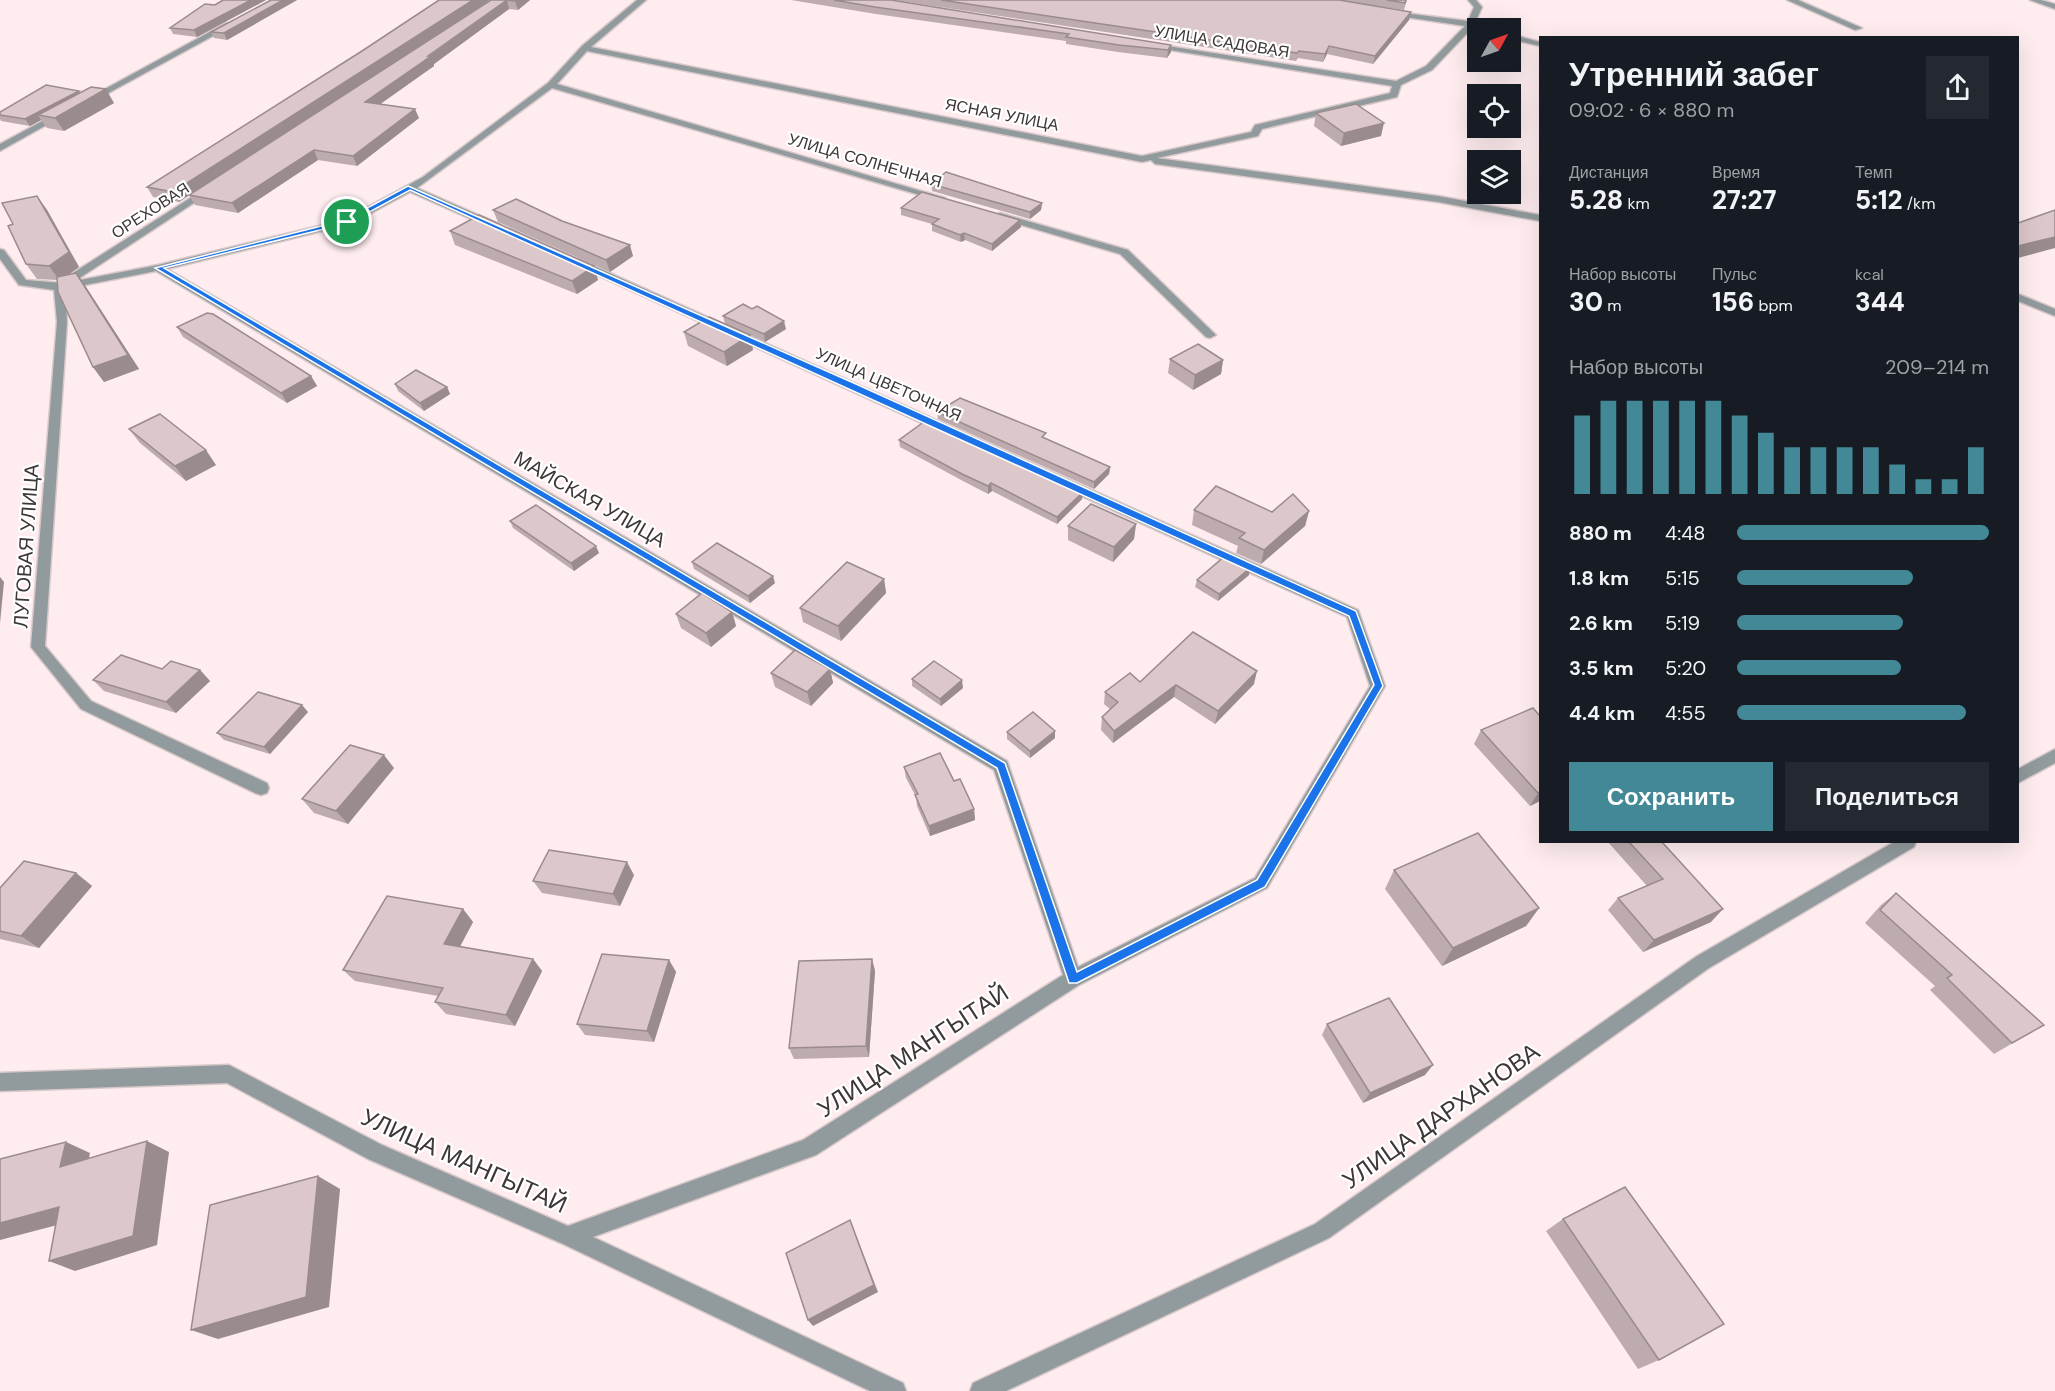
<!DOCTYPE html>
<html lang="ru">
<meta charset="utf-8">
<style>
:root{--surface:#171b24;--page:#242831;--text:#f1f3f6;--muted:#9ea1a6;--accent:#438896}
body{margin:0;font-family:"DM Sans",sans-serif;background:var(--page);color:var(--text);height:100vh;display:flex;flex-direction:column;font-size:22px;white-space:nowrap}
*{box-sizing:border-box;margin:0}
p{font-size:20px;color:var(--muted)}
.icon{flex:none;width:33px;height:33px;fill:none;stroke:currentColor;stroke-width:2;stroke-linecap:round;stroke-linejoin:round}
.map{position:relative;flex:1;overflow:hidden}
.side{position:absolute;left:1539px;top:36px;width:480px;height:807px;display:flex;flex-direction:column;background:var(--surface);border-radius:0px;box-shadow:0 6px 24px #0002}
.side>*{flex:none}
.needle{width:39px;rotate:50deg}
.buttons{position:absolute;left:1467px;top:18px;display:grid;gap:12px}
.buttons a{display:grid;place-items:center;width:54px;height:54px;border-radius:0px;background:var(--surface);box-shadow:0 6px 24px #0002;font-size:30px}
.pin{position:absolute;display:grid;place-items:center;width:51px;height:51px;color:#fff;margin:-26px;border:3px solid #fff;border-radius:50%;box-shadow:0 2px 6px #0007}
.round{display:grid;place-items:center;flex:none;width:63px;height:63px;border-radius:0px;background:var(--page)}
.summary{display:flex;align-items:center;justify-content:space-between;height:102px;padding:0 30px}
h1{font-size:33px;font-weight:800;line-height:45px}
.metrics{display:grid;grid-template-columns:repeat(3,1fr);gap:9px;height:102px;padding:6px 30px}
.metrics div{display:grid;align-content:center}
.metrics b{font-size:26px;font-weight:800}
.metrics small{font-size:16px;font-weight:400}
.metrics p{font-size:16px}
.chart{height:168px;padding:12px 30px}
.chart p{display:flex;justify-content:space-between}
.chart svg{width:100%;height:108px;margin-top:6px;stroke:var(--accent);stroke-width:6}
.action{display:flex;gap:12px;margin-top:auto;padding:12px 30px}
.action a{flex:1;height:69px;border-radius:0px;background:var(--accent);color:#fff;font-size:24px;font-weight:800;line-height:69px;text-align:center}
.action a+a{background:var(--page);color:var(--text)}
ul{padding:0 30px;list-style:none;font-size:20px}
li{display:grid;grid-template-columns:96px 72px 1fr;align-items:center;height:45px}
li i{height:15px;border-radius:8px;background:var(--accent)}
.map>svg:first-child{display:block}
</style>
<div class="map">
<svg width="2055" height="1391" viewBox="0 0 2055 1391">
<rect width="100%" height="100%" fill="#feecef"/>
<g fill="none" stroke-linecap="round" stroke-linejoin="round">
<!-- minor casing -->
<g stroke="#d8c8ca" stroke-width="3">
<g id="minor">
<path d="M637,0h9l-55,47 551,109 109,-24 4,-7 135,-32 2,-7 -241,-39 -4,-2 1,-2 248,38 30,-15 39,-40 -74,-11 -3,-4 80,10 6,-14 -6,-7h8l6,7 -7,16 14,5 -16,-1 -41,43 -31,15 -4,12 -135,32 -4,7 -101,22 281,38 102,19v6l-102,-19 -283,-38 -4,-4 -9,2 -555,-111 -30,33 388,114 -8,2 -385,-112 -135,100 82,36v4h-8l-81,-36 -59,32 -184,45 840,492 71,206 177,-89 115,-192 -23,-69 -774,-353v-4h8l777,350 27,76 -118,202 -188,97 -263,170 -223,82 310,146 3,8h-36l-309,-148 -193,-84 -141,-76 -227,8v-18l229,-8 153,80 186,81 235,-86 260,-165 -69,-205 -838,-499 -91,18 2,33 -22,324 46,55 176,82 2,5 -2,5 -6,2 -6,-2 -174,-84 -50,-62 26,-325 -3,-32 -35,-5 -19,-26v-10l4,1 22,30 36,3v-3l147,-94 5,3 -2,2 -137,90 83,-16 186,-45 79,-43 125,-94 34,-37z"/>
<path d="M1787,0h11l64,28 -7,2z"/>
<path d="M2030,0h11l14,4v5z"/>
<path d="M226,23l7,2 -141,77 -7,-2z"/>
<path d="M1510,34l30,8v4l-30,-7z"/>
<path d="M59,112l7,2 -66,37v-7z"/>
<path d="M1000,213l128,37 88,85 -6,3 -4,-1 -86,-83 -123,-36 -2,-2z"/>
<path d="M2018,294l37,15v7l-37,-15z"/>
<path d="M2055,749v14l-37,20v-14z"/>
<path d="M1894,842h22l-2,5 -205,121 -380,270 -323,153h-36l3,-8 342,-159 382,-268z"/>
</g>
</g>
<!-- minor -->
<use href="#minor" fill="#919a9c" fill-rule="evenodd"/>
</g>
<!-- wall -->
<g fill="#bdabae">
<path d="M223,0h43l-69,37 -24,-3 -3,-6z"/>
<path d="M271,0h26l-70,40 -13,-2 -3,-6z"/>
<path d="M491,0h39l-12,10 -9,-1 -75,55v2l-54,38 39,14 -62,48 -39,-6 -80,53 -43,-8 -6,-10 -10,7 -26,-5 -6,-10z"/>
<path d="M791,0h100l280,45v7l-4,6 -49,-6 -52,-8v-3l-190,-27z"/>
<path d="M894,0h513l-3,10 -42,-6 49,8 -2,8 -36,44 -46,-10 -4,8 -25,-4 -2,3z"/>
<path d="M80,93l34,10 -50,28 -17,-3 -6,-8 -11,6 -29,-5 -1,-2v-7z"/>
<path d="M1316,113l65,23 -40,10 -27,-20z"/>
<path d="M931,184l111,19 -1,7 -11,9 -98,-28z"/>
<path d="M37,196l10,14 32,57 -11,7 18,13 53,82 -35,13 -11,-15 -36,-87 -20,-1 -11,-15 -13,-40z"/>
<path d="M901,208l119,12 1,7 -29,24 -27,-11 -4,2 -29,-11v-7l-31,-9z"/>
<path d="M493,210l140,46 -23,16 -112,-50z"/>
<path d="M450,231l144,35 4,14 -21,14 -122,-49z"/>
<path d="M723,316l63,13 -21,13 -40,-18z"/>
<path d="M177,327l134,49 6,10 -30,17 -104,-66z"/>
<path d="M684,332l66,3 3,15 -26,16 -39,-20z"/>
<path d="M1170,359l53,1 -2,14 -28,16 -25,-17z"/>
<path d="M395,384l52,3 3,7 -26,17 -26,-20z"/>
<path d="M937,412l173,55 -1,7 -15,15 -156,-70z"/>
<path d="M129,429l87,36 -30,16 -46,-38z"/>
<path d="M899,440l183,59 -25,25 -65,-33 -4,3 -25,-13 -63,-34z"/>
<path d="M1194,510l78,2 37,-1 -4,15 -44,38 -25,-11 2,-7 -46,-21z"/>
<path d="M510,521l89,32 -25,18 -61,-43z"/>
<path d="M1136,524l-2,15 -21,23 -45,-22v-14z"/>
<path d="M692,562l83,21 -25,20 -56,-34z"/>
<path d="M1249,575l-31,26 -23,-14 2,-7z"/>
<path d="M884,579l2,14 -45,48 -38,-19 -3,-14z"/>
<path d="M732,612l4,14 -25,21 -30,-19 -5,-14z"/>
<path d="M162,669l38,1 10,11 -34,32 -72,-22 -11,-11z"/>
<path d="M830,669l3,14 -22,23 -36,-19 -4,-14z"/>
<path d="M912,679l51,9 -22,18 -29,-20z"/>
<path d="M1140,682l114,2 -39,40 -41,-27 -61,46 -12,-13 1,-13 9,-7 -7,-6 1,-12z"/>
<path d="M308,712l-38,42 -46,-14 -7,-7z"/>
<path d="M1540,716v85l-10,5 -56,-62 7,-14z"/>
<path d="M1007,732l48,6 -25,20 -23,-19z"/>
<path d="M904,767l70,42 1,11 -45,16 -13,-30 -1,-9 -10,-19z"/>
<path d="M394,768l-46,56 -34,-11 -12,-14z"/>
<path d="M1608,842h54l49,80 -68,30 -35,-42 10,-12 29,-12z"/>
<path d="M1394,870l145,38 -13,18 -84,40 -57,-77z"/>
<path d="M76,873l16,13 -53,62 -39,-9v-51z"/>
<path d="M634,875l-14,31 -78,-13 -9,-12z"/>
<path d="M1896,893l148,132 -50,29 -64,-64 5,-4 -70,-63 16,-18z"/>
<path d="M463,909l10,13 -13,24 73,13 9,12 -27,55 -69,-12 -11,-12 3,-6 -83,-15 -12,-11z"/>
<path d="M872,959l3,12 -6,86 -75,2 -5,-11z"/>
<path d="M669,960l7,12 -22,70 -69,-7 -8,-11z"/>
<path d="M1327,1024l98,51 -62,28 -41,-68z"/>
<path d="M1563,1219l96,141 -21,9 -92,-138z"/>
</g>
<!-- shaded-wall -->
<g fill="#9a8b8d">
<path d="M251,0h15l-69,37 -3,-7z"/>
<path d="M283,0h14l-70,40 -3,-7z"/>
<path d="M473,0h17l-311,202 -6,-10z"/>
<path d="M507,0l2,9 -75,55v2l-65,46 -4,-10z"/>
<path d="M516,0h14l-12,10 -3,-9z"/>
<path d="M1411,12l-2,8 -36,44 2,-8z"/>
<path d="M1171,45v7l-4,6 1,-8z"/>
<path d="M1329,46l-2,8 -4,8 2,-8z"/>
<path d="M106,89l8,14 -50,28 -9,-13z"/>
<path d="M79,91l4,6 -45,18 3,5 -11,6 -5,-7z"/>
<path d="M415,109l4,9 -62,48 -4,-10z"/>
<path d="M1384,123l-3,13 -40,10 3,-13z"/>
<path d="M314,150l4,10 -80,53 -6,-10z"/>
<path d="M37,196l10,14 32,57 -19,14 -11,-15z"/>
<path d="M1042,203l-1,7 -11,9v-7z"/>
<path d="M1020,220l1,7 -29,24v-7z"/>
<path d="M964,233l1,7 -4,2 -1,-7z"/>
<path d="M2055,237v11l-37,10v-12z"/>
<path d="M630,245l3,11 -23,16 -4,-12z"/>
<path d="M594,266l4,14 -21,14 -5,-13z"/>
<path d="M76,273l10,14 53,82 -35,13 -11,-15z"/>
<path d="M784,321l2,8 -21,13 -1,-8z"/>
<path d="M750,335l3,15 -26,16 -3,-14z"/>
<path d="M1223,360l-2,14 -28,16 2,-15z"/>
<path d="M311,376l6,10 -30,17 -6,-10z"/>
<path d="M447,387l3,7 -26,17 -4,-8z"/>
<path d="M206,450l10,15 -30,16 -11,-15z"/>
<path d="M1110,467l-1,7 -15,15v-7z"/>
<path d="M991,483l1,8 -4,3v-8z"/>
<path d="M1083,492l-1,7 -25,25v-7z"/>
<path d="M1309,511l-4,15 -44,38 3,-14z"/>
<path d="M1136,524l-2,15 -21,23 1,-15z"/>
<path d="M596,546l3,7 -25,18 -3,-8z"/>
<path d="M1250,568l-1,7 -31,26 1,-7z"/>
<path d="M773,576l2,7 -25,20 -2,-7z"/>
<path d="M0,577l4,5 -4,41z"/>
<path d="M884,579l2,14 -45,48 -3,-15z"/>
<path d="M732,612l4,14 -25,21 -5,-14z"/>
<path d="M830,669l3,14 -22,23 -4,-14z"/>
<path d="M200,670l10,11 -34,32 -10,-11z"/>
<path d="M1257,671l-3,13 -39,40 3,-13z"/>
<path d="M962,680l1,8 -22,18 -1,-7z"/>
<path d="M1176,685l-2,12 -61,46 1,-12z"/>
<path d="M302,705l6,7 -38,42 -6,-7z"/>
<path d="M1055,731v7l-25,20v-7z"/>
<path d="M384,755l10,13 -46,56 -12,-13z"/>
<path d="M1540,792v9l-10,5 8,-13z"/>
<path d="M974,809l1,11 -45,16 -1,-10z"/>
<path d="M627,862l7,13 -14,31 -7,-12z"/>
<path d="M76,873l16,13 -53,62 -18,-12z"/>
<path d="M1539,908l-13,18 -84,40 11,-18z"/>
<path d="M463,909l10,13 -18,34 -11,-12z"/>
<path d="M1723,909l-12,13 -68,30 11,-12z"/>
<path d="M533,959l9,12 -27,55 -9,-11z"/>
<path d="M872,959l3,12 -6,86 -3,-11z"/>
<path d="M669,960l7,12 -22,70 -7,-11z"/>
<path d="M1433,1065l-8,10 -62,28 7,-10z"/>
<path d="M147,1141l22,11 -12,93 -82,26 -26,-10z"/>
<path d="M66,1142l24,11 -5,25 -25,-11z"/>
<path d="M318,1176l22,13 -11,118 -111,32 -27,-9z"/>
<path d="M59,1207l25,11 -84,22v-17z"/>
<path d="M850,1220l28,72 -65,34 -5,-6z"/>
</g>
<!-- building -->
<g fill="#dcc7ca" stroke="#9a8b8d" stroke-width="1.5">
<path d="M223,0h28l-57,30 -24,-2 35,-24 10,1z"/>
<path d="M271,0h12l-59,33 -13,-1z"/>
<path d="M439,0h34l-300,192 -26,-5 215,-136z"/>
<path d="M491,0h25l-1,1 -8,-1 -79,56h3l-66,46 50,7 -62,47 -39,-6 -82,53 -43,-8z"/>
<path d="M834,0h57l280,45 -3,5 -49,-5 -53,-8 3,-3 -194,-27z"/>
<path d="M941,0h398l72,12 -36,44 -46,-10 -4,8 -26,-3 -2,2z"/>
<path d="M1387,0h19l-1,3z"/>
<path d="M46,85l33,6 -54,28 -25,-4v-3z"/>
<path d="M91,87l15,2 -51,29 -17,-3z"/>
<path d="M1356,104l28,19 -40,10 -28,-20z"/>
<path d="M946,172l96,31 -12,9 -99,-28z"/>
<path d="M922,192l98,28 -28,24 -28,-11 -4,2 -28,-11 7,-5 -38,-11z"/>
<path d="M37,196l32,56 -20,14 -23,-2 -18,-38 5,-2 -11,-21z"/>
<path d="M516,199l46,22 68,24 -24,15 -113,-50z"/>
<path d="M2055,210v27l-37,9v-23z"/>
<path d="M479,215l115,51 -22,15 -122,-50z"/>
<path d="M76,273l52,82 -35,12 -35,-75 -1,-15z"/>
<path d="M743,304l9,5 5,-3 27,15 -20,13 -41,-18z"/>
<path d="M207,313l6,1 98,62 -30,17 -104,-66z"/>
<path d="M709,317l41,18 -26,17 -40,-20z"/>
<path d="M1198,344l25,16 -28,15 -25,-16z"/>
<path d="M416,370l31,17 -27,16 -25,-19z"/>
<path d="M960,398l86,35 -4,4 68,30 -16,15 -157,-70z"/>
<path d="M160,414l46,36 -31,16 -46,-37z"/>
<path d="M925,421l158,71 -26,25 -66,-34 -3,3 -26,-12 -63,-34z"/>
<path d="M1216,486l56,26 21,-18 16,17 -45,39 -25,-12 6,-5 -51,-23z"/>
<path d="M1091,504l45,20 -22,23 -46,-21z"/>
<path d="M536,505l60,41 -25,17 -61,-42z"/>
<path d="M717,543l56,33 -25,20 -56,-34z"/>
<path d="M1225,556l25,12 -31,26 -22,-14z"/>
<path d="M847,562l37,17 -46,47 -38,-18z"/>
<path d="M702,593l30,19 -26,21 -30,-19z"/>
<path d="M1193,632l64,39 -39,40 -42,-26 -62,46 -12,-14 16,-15 -13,-10 25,-19 10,9z"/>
<path d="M795,650l35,19 -23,23 -36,-19z"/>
<path d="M121,655l41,14 9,-8 29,9 -34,32 -73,-22z"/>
<path d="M934,661l28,19 -22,19 -28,-20z"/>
<path d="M258,692l44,13 -38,42 -47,-14z"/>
<path d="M1533,708l7,8v76l-2,1 -57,-63z"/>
<path d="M1033,712l22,19 -25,20 -23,-19z"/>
<path d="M350,745l34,10 -48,56 -34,-12z"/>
<path d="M940,753l14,28 6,-2 14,30 -45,17 -14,-31 3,-1 -14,-27z"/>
<path d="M1478,833l61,75 -86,40 -59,-78z"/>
<path d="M1629,842h33l61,67 -69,31 -36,-42 45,-19z"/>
<path d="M549,850l78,12 -14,32 -80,-13z"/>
<path d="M24,861l52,12 -55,63 -21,-5v-43z"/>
<path d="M1896,893l148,132 -32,18 -65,-65 5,-3 -72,-65z"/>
<path d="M387,896l76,13 -19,35 89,15 -27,56 -71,-13 8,-14 -100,-18z"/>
<path d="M602,954l67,6 -22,71 -70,-7z"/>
<path d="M872,959l-6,87 -77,2 10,-87z"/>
<path d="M1389,998l44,67 -63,28 -43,-69z"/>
<path d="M147,1141l-14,95 -84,25 10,-54 -59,16v-64l66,-17 -6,25z"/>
<path d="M318,1176l-12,121 -115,33 19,-125z"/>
<path d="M1625,1187l99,137 -65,36 -96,-141z"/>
<path d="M850,1220l24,65 -66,35 -22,-67z"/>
</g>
<!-- route -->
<path fill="#1a73e8" stroke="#fff" stroke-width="1.5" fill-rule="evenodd" d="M408,186l448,198 500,227 27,75 -118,201 -188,96h-8l-72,-215 -842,-500 190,-48zM410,190l939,426 25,69 -117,195 -180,92 -72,-209 -841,-495 185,-45z"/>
<g text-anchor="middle" stroke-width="4.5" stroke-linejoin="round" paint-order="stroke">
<!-- far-street labels -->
<g font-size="16" fill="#3e3637" stroke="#fff">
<text transform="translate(1222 41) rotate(9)" y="6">УЛИЦА САДОВАЯ</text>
<text transform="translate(1002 114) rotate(11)" y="6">ЯСНАЯ УЛИЦА</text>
<text transform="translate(865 160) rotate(16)" y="6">УЛИЦА СОЛНЕЧНАЯ</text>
<text transform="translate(150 210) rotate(-33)" y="6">ОРЕХОВАЯ</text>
<text transform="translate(889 384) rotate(24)" y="6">УЛИЦА ЦВЕТОЧНАЯ</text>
</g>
<!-- street labels -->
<g font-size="20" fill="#3e3637" stroke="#fff">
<text transform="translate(590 499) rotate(30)" y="7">МАЙСКАЯ УЛИЦА</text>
<text transform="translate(26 546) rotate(-86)" y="7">ЛУГОВАЯ УЛИЦА</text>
</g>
<!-- near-street labels -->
<g font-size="24" fill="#3e3637" stroke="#fff">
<text transform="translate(913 1051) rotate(-33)" y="8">УЛИЦА МАНГЫТАЙ</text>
<text transform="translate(1441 1116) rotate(-35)" y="8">УЛИЦА ДАРХАНОВА</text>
<text transform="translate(464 1161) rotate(24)" y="8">УЛИЦА МАНГЫТАЙ</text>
</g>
</g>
</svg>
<div class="buttons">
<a><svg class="needle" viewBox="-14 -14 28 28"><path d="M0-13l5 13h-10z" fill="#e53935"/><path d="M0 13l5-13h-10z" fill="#9ea1a6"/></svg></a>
<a><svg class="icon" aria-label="locate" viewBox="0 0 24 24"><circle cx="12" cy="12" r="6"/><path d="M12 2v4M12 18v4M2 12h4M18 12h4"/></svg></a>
<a><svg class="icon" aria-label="layers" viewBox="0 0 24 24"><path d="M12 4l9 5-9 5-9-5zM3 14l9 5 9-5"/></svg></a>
</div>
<div class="pin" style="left:347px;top:222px;background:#1e9e55"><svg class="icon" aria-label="arrive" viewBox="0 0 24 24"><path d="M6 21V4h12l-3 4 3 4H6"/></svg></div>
<section class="side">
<div class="summary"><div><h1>Утренний забег</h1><p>09:02 · 6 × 880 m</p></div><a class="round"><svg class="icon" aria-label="share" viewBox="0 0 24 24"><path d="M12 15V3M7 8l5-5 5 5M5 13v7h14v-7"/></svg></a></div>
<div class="metrics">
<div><p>Дистанция</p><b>5.28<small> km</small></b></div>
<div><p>Время</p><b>27:27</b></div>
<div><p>Темп</p><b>5:12<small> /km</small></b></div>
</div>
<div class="metrics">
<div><p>Набор высоты</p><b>30<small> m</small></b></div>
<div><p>Пульс</p><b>156<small> bpm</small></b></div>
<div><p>kcal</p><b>344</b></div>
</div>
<div class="chart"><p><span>Набор высоты</span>209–214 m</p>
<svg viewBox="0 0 160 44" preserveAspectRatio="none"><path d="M5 44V12M15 44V6M25 44V6M35 44V6M45 44V6M55 44V6M65 44V12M75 44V19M85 44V25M95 44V25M105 44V25M115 44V25M125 44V32M135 44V38M145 44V38M155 44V25"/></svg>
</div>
<ul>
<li><b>880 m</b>4:48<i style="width:100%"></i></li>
<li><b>1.8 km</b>5:15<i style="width:70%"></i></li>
<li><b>2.6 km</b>5:19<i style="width:66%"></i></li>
<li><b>3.5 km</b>5:20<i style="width:65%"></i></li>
<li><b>4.4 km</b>4:55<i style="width:91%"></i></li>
</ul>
<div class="action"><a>Сохранить</a><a>Поделиться</a></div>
</section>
</div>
